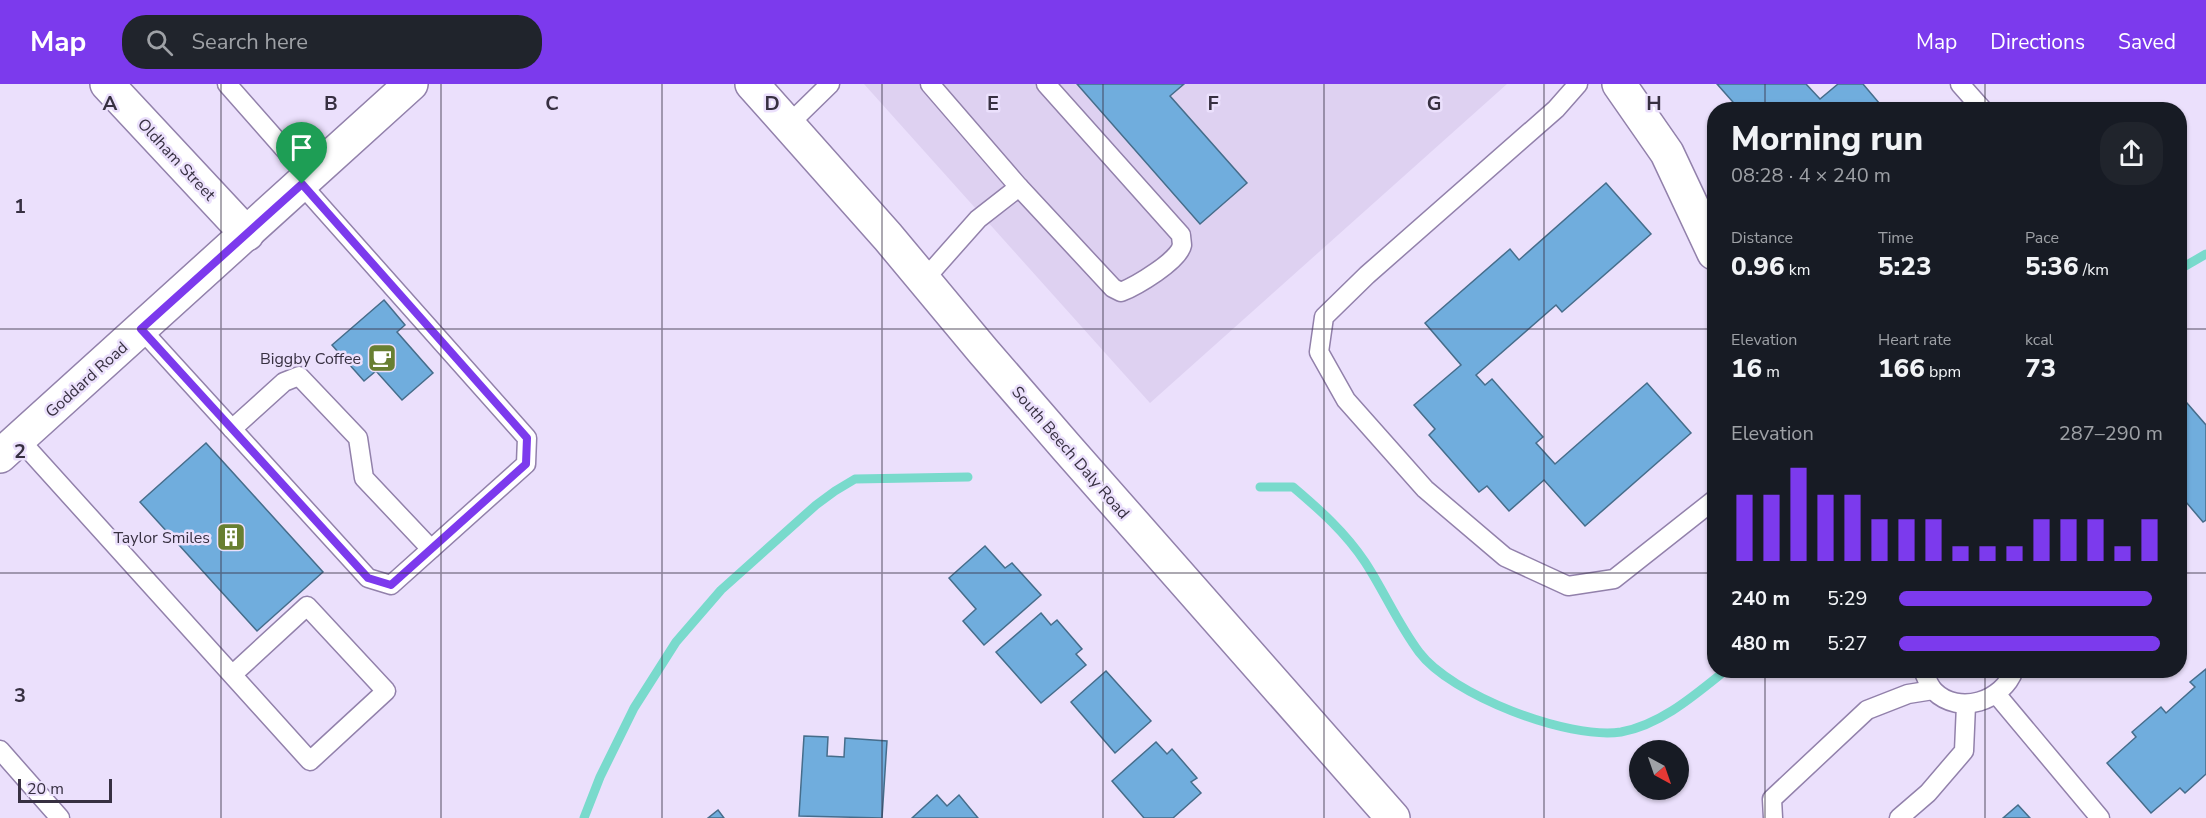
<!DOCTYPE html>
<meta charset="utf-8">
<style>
:root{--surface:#171b24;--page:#20242c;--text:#f1f3f6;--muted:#9ea1a6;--accent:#7c3aed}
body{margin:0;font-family:"Nunito Sans",sans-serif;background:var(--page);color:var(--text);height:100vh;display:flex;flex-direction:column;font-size:22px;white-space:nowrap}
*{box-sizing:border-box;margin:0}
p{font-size:20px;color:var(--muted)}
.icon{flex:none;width:33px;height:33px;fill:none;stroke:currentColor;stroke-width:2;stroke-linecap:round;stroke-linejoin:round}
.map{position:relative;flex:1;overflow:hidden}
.sheet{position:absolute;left:1707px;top:18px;width:480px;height:576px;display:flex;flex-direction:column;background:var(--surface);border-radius:24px;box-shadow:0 2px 4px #0004}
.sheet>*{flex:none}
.needle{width:39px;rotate:140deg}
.controls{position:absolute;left:1629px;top:656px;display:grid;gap:12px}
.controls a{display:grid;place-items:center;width:60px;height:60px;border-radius:50%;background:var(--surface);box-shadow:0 2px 4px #0004;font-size:30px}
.scale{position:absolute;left:18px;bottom:15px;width:94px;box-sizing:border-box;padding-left:6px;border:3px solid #373041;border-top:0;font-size:16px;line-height:21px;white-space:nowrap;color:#373041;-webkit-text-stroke:4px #ebe0fc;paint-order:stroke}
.pin{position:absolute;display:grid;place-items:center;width:51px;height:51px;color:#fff;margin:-62px -26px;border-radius:50% 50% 50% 0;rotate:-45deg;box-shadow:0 0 6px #0007}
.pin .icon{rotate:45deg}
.round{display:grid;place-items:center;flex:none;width:63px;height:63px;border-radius:24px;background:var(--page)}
.overview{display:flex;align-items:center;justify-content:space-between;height:102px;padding:0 24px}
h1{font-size:33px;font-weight:800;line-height:45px}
.figures{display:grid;grid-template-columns:repeat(3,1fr);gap:9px;height:102px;padding:6px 24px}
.figures div{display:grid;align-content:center}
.figures b{font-size:26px;font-weight:800}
.figures small{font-size:16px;font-weight:400}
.figures p{font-size:16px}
.chart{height:168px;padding:12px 24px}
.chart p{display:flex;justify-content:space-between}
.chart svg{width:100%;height:108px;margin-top:6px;stroke:var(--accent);stroke-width:6}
ul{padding:0 24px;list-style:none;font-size:20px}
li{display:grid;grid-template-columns:96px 72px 1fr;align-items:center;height:45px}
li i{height:15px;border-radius:8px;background:var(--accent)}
header{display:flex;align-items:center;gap:36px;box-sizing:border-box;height:84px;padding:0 30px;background:var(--accent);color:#fff}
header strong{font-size:28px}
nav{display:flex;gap:33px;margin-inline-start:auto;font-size:21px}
.search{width:420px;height:54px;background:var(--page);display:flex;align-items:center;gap:15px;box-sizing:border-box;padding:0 21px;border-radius:24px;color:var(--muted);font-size:22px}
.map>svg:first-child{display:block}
</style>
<header>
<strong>Map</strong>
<div class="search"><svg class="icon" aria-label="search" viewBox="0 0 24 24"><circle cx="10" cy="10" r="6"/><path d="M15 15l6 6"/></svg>Search here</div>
<nav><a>Map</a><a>Directions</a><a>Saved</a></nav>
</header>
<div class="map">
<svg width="2206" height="734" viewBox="0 0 2206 734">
<rect width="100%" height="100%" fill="#ebe0fc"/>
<!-- built -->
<path fill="#ded1f1" d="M864,0h643l-357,319z"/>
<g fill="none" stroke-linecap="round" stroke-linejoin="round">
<!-- stream -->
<g stroke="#79dacc" stroke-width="9">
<path d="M2180,185l26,-15"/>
<path d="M1260,403h33c27,23 52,45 72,75 19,29 33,62 54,90 32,43 149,88 202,80 40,-7 75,-38 105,-62"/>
<path d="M584,734l16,-41 34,-69 42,-66 45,-52 95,-85 19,-14 20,-12 113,-2"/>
</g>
</g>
<!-- building -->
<g fill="#70addd" stroke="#466d8b" stroke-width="1.5">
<path d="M1077,0h107l-14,12 77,87 -47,41z"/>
<path d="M1717,0h89l14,15 18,-15h25l22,26h-145z"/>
<path d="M1606,99l45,51 -89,78 -6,-7 -80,70 9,10 7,-6 51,58 -7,6 19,21 92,-81 44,50 -106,93 -41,-46 -35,31 -22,-25 -8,6 -50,-57 6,-6 -21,-24 47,-40 -36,-42 85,-74 9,11z"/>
<path d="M384,216l21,25 -8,7 36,41 -31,27 -26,-29 -12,10 -32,-36z"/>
<path d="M2180,311l26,30v95l-3,2 -23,-27z"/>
<path d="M206,359l117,129 -66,59 -117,-129z"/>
<path d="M985,462l20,22 7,-5 29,32 -57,50 -21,-24 13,-12 -27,-31z"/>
<path d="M1041,529l10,12 6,-5 25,29 -6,5 10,11 -45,38 -45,-51z"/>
<path d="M2206,585v105l-21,19 -5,-5 -29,25 -44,-50 29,-26 -4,-5 29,-25 5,6 29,-26 -5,-5z"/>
<path d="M1106,587l45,50 -36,32 -44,-51z"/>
<path d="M804,652l24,1 -1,19 17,1 1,-19 42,3 -5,77 -83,-2z"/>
<path d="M1156,658l11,12 5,-5 25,29 -6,4 10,11 -28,25h-29l-32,-37z"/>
<path d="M937,711l10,11 12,-11 19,23h-66z"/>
<path d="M2018,721l12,13h-27z"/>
<path d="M718,726l6,8h-16z"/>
</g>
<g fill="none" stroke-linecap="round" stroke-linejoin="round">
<!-- lane casing -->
<g stroke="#9281ab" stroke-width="21">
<g id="lane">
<path d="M227,0l82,93"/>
<path d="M1578,0l-22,25 -189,166 -43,42 -5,35 27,48 79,89 80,68 63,29 46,-7 100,-79"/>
<path d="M1960,0l23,26"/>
<path d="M788,41l42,-41"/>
<path d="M1019,103l94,101 8,4c15,-6 58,-31 61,-47 0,-1 -1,-8 -1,-10l-135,-151"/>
<path d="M923,197l55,-62 41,-32 -89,-103"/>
<path d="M141,245l227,249 23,7 135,-121 1,-26 -225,-253"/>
<path d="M232,345l52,-47 15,-6 59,62 6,40 67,71"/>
<path d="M19,355l291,322 76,-70 -79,-85 -75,69"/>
<path d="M1923,586c3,7 6,16 11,21 25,25 69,10 80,-21"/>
<path d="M1997,611l103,123"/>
<path d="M0,666l60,68"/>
<path d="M1773,734l-1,-19 95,-89 41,-16 25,-4"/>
<path d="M1899,734l29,-25 36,-42 2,-46"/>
</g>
</g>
<!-- street casing -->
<g stroke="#9281ab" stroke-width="36">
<g id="street">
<path d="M107,0l140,150"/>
<path d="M1619,0l48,69 47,100"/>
</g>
</g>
<!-- secondary casing -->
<g stroke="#9281ab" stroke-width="36">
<g id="secondary">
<path d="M752,0l136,153 95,114 84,97 326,370"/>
<path d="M0,372l411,-372"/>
</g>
</g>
<!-- lane -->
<use href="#lane" stroke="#fff" stroke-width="18"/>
<!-- street -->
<use href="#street" stroke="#fff" stroke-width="33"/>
<!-- secondary -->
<use href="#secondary" stroke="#fff" stroke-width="33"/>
</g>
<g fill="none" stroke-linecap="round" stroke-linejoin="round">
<!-- route casing -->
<g stroke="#fff" stroke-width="12">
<path id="route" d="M302,100l225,254 -1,26 -135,121 -23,-7 -227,-249z"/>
</g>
<!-- route -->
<use href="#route" stroke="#7c3aed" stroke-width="8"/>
</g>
<!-- grid -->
<path fill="none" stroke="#373041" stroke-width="1.5" stroke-opacity="0.55" d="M221,0v734M441,0v734M662,0v734M882,0v734M1103,0v734M1324,0v734M1544,0v734M1765,0v26M1985,0v26M0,245h1714M2180,245h26M0,489h1714M2180,489h26M1765,586v148M1985,586v148"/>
<!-- icons -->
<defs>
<g id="cafe-square" transform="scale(1.5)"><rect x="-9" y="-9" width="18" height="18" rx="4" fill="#687f31" stroke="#ebe0fc"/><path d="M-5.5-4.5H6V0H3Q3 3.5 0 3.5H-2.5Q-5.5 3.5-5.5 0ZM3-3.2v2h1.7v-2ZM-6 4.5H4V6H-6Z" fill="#fff"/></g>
<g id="building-square" transform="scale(1.5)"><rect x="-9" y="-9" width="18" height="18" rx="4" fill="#687f31" stroke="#ebe0fc"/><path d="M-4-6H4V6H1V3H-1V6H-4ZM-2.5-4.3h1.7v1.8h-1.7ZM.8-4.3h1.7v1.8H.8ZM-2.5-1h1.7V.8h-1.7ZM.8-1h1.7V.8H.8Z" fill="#fff"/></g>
</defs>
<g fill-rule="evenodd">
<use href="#cafe-square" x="382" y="274"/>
<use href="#building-square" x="231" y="453"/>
</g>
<g text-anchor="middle" stroke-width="5" stroke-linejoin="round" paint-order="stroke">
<!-- street labels -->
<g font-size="16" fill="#373041" stroke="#ebe0fc">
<text transform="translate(177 75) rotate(47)" y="6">Oldham Street</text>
<text transform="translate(86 295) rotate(-42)" y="6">Goddard Road</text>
<text transform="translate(1071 368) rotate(49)" y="6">South Beech Daly Road</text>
</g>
<!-- poi labels -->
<g font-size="16" fill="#373041" stroke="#ebe0fc" text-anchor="end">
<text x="361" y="280">Biggby Coffee</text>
<text x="210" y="459">Taylor Smiles</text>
</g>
</g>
<g font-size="20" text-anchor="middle" font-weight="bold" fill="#373041" stroke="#ebe0fc" stroke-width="5" stroke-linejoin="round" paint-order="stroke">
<text x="110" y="26">A</text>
<text x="331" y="26">B</text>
<text x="552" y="26">C</text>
<text x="772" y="26">D</text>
<text x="993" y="26">E</text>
<text x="1213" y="26">F</text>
<text x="1434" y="26">G</text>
<text x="1654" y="26">H</text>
<text x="20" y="129">1</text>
<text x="20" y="374">2</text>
<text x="20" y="618">3</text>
</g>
</svg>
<div class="controls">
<a><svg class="needle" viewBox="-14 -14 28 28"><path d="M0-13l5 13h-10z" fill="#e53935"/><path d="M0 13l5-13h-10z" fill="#9ea1a6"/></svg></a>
</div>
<div class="scale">20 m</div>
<div class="pin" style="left:302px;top:100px;background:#1e9e55"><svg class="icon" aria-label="arrive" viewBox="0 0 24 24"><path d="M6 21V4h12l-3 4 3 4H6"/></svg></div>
<section class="sheet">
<div class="overview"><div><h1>Morning run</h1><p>08:28 · 4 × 240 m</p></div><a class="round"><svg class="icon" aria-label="share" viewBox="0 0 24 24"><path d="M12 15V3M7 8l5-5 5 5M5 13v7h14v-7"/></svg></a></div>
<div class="figures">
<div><p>Distance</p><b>0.96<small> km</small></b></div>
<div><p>Time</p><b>5:23</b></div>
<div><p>Pace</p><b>5:36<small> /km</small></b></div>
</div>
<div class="figures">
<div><p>Elevation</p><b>16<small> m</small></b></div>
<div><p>Heart rate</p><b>166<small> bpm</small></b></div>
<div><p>kcal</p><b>73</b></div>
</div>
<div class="chart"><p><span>Elevation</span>287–290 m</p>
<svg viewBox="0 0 160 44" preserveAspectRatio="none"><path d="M5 44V17M15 44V17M25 44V6M35 44V17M45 44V17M55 44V27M65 44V27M75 44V27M85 44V38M95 44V38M105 44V38M115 44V27M125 44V27M135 44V27M145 44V38M155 44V27"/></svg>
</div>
<ul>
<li><b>240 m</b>5:29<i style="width:96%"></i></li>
<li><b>480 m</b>5:27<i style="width:99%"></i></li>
</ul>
</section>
</div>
